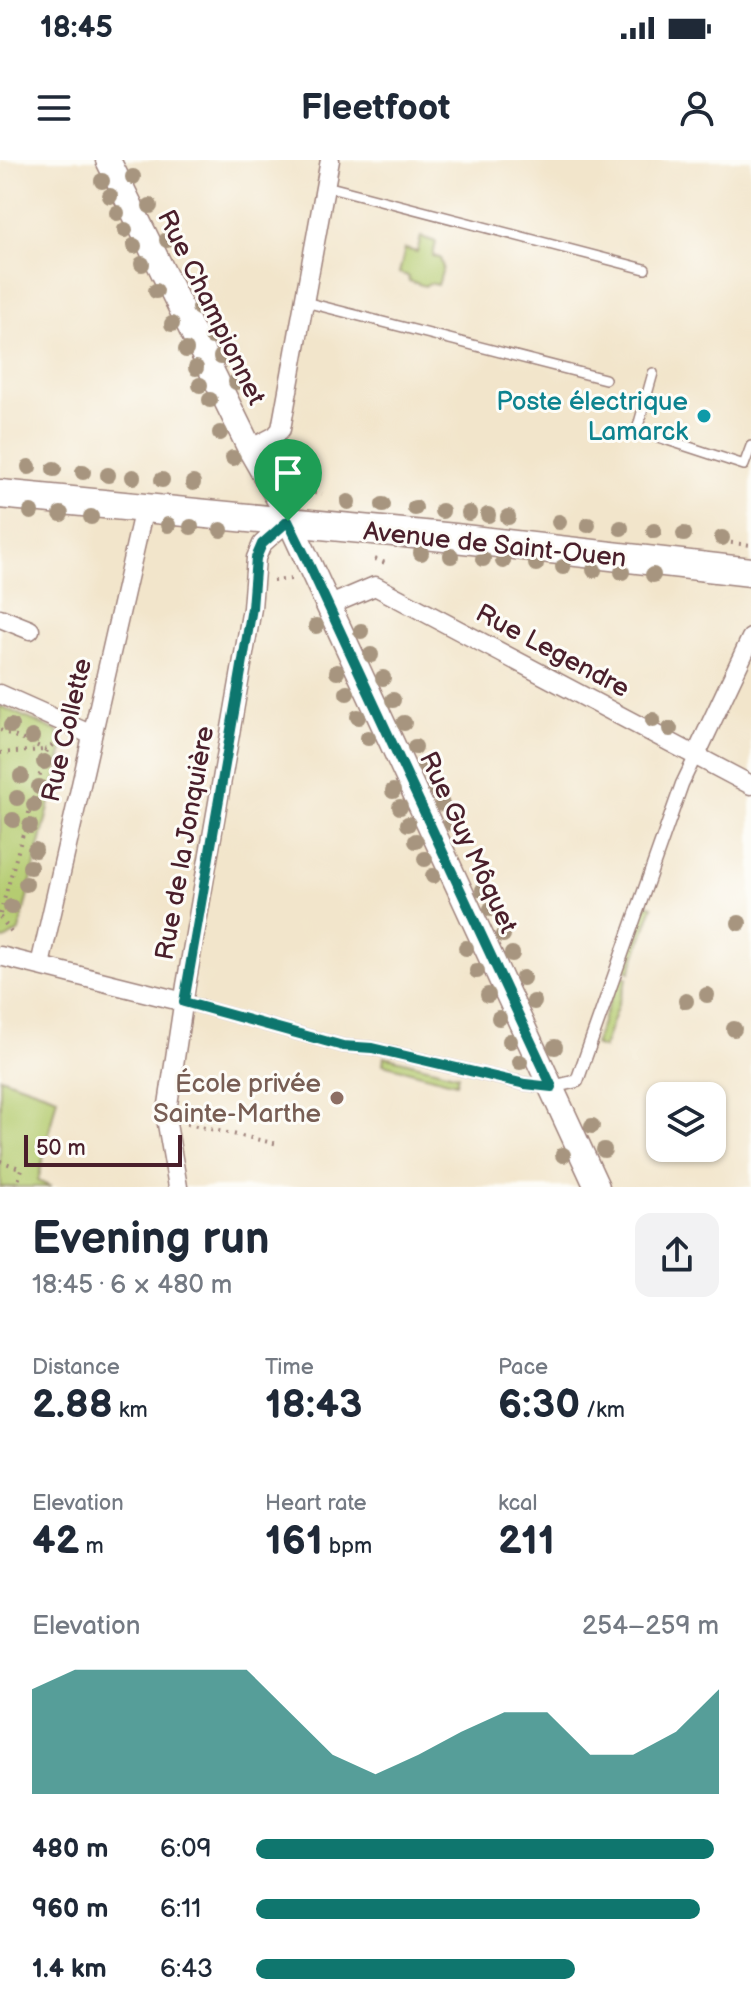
<!DOCTYPE html>
<meta charset="utf-8">
<style>
:root{--surface:#fff;--page:#f2f2f3;--text:#1f2937;--muted:#747a83;--accent:#0f766e}
body{margin:0;font-family:"Balsamiq Sans",sans-serif;background:var(--page);color:var(--text);height:100vh;display:flex;flex-direction:column;font-size:30px;white-space:nowrap}
*{box-sizing:border-box;margin:0}
p{font-size:26px;color:var(--muted)}
.icon{flex:none;width:44px;height:44px;fill:none;stroke:currentColor;stroke-width:2;stroke-linecap:round;stroke-linejoin:round}
.map{position:relative;height:1027px;overflow:hidden}
.details{display:flex;flex-direction:column;background:var(--surface);flex:1}
.details>*{flex:none}
.tools{position:absolute;left:646px;top:922px;display:grid;gap:16px}
.tools a{display:grid;place-items:center;width:80px;height:80px;border-radius:16px;background:var(--surface);box-shadow:0 2px 6px #0004;font-size:40px}
.scale{position:absolute;left:24px;bottom:20px;width:158px;box-sizing:border-box;padding-left:8px;border:4px solid #4a1f2b;border-top:0;font-size:22px;line-height:28px;white-space:nowrap;color:#4a1f2b;-webkit-text-stroke:6px #fdfcf7;paint-order:stroke}
.pin{position:absolute;display:grid;place-items:center;width:68px;height:68px;color:#fff;margin:-82px -34px;border-radius:50% 50% 50% 0;rotate:-45deg;box-shadow:0 0 8px #0007}
.pin .icon{rotate:45deg}
.round{display:grid;place-items:center;flex:none;width:84px;height:84px;border-radius:16px;background:var(--page)}
.overview{display:flex;align-items:center;justify-content:space-between;height:136px;padding:0 32px}
h1{font-size:44px;font-weight:600;line-height:60px}
.stats{display:grid;grid-template-columns:repeat(3,1fr);gap:12px;height:136px;padding:8px 32px}
.stats div{display:grid;align-content:center}
.stats b{font-size:40px;font-weight:600}
.stats small{font-size:22px;font-weight:400}
.stats p{font-size:22px}
.chart{height:224px;padding:16px 32px}
.chart p{display:flex;justify-content:space-between}
.chart svg{width:100%;height:144px;margin-top:8px;fill:var(--accent);opacity:.7}
ul{padding:0 32px;list-style:none;font-size:26px}
li{display:grid;grid-template-columns:128px 96px 1fr;align-items:center;height:60px}
li i{height:20px;border-radius:10px;background:var(--accent)}
.status{display:flex;justify-content:space-between;align-items:center;height:56px;padding:0 40px;background:var(--surface);direction:ltr}
.status svg{height:22px;fill:currentColor}
header{display:flex;justify-content:space-between;align-items:center;height:104px;padding:0 32px;background:var(--surface);font-size:36px;font-weight:600}
.map>svg:first-child{display:block}
</style>
<div class="status"><b>18:45</b><svg viewBox="0 0 49 12"><path d="M0 12V9h3v3zM5 12V6h3v6zM10 12V3h3v9zM15 12V0h3v12zM26 1h20v11H26zM47 4h2v5h-2z"/></svg></div>
<header><svg class="icon" aria-label="menu" viewBox="0 0 24 24"><path d="M4 6h16M4 12h16M4 18h16"/></svg>Fleetfoot<svg class="icon" aria-label="person" viewBox="0 0 24 24"><circle cx="12" cy="8" r="4"/><path d="M4 21q1-7 8-7t8 7"/></svg></header>
<div class="map">
<svg width="751" height="1027" viewBox="0 0 751 1027">
<rect width="100%" height="100%" fill="#fdfcf7"/>
<filter id="ink" filterUnits="userSpaceOnUse"><feTurbulence type="fractalNoise" baseFrequency=".0125" numOctaves="2"/><feDisplacementMap in="SourceGraphic" scale="16" xChannelSelector="R" yChannelSelector="G"/><feConvolveMatrix kernelMatrix="1 2 1 2 8 2 1 2 1" color-interpolation-filters="sRGB"/></filter>
<filter id="wash" filterUnits="userSpaceOnUse"><feTurbulence type="fractalNoise" baseFrequency=".006" numOctaves="4" result="noise"/><feDisplacementMap in="SourceGraphic" scale="32" xChannelSelector="R" yChannelSelector="G"/><feGaussianBlur stdDeviation="1.8" result="paint"/><feColorMatrix in="noise" values="0 0 0 0 0 0 0 0 0 0 0 0 0 0 0 0 0 1.4 0 .05"/><feComposite in="paint" operator="in"/></filter>
<g filter="url(#wash)">
<rect width="100%" height="100%" fill="#f2e5cb"/>
<!-- green -->
<g fill="#b5cc71" stroke="#80764e" stroke-width="2">
<path d="M421,77l15,5 -3,14 7,2 3,10 -5,17 -9,-2 -4,3 -16,-5 -1,-5 -9,-3 6,-24 12,3z"/>
<path d="M0,546l57,25 7,14 -45,186 -14,9 -5,-1z"/>
<path d="M645,743l8,3 -23,66 -8,-4z"/>
<path d="M619,815l8,3 -24,70 -9,-3z"/>
<path d="M384,896l74,19 -2,8 -73,-19z"/>
<path d="M0,917l57,20 -19,84 13,6h-51z"/>
</g>
</g>
<g filter="url(#ink)">
<g fill="none" stroke-linecap="round" stroke-linejoin="round">
<!-- service casing -->
<g stroke="#9e827b" stroke-width="12">
<g id="service">
<path d="M326,26l319,83"/>
<path d="M305,142l300,77"/>
<path d="M653,213l-16,57 107,35 7,-19"/>
</g>
</g>
<!-- pedestrian casing -->
<g stroke="#9e827b" stroke-width="15">
<path id="pedestrian" d="M184,842l159,44 29,2 153,36 27,3 25,-6 105,-297 14,-29"/>
</g>
<!-- minor casing -->
<g stroke="#9e827b" stroke-width="21">
<g id="minor">
<path d="M250,289l25,-13 6,-7 49,-269"/>
<path d="M328,446l47,-20 376,199"/>
<path d="M0,458l30,12"/>
<path d="M0,534l92,41"/>
<path d="M696,595l55,-117"/>
<path d="M0,796l184,46"/>
<path d="M40,805l104,-457"/>
<path d="M178,1027l-12,-69 20,-133 66,-377 4,-50 6,-14 26,-23"/>
</g>
</g>
<!-- secondary casing -->
<g stroke="#9e827b" stroke-width="27">
<path id="secondary" d="M108,0l142,289 31,54 316,684"/>
</g>
<!-- primary casing -->
<g stroke="#9e827b" stroke-width="31">
<path id="primary" d="M0,334l455,44 296,34"/>
</g>
<!-- path -->
<g stroke="#9e827b" stroke-width="4" stroke-dasharray="2 6" stroke-linecap="butt">
<path d="M306,332l16,2"/>
<path d="M723,382l28,3"/>
<path d="M375,399l10,4"/>
<path d="M273,421l18,-2"/>
<path d="M0,570l47,20"/>
<path d="M0,593l44,-3"/>
<path d="M0,754l47,-164 11,-10"/>
<path d="M0,757l13,17"/>
<path d="M187,964l91,20"/>
<path d="M0,1001l22,8 -6,18"/>
</g>
<!-- service -->
<use href="#service" stroke="#fff" stroke-width="9"/>
<!-- pedestrian -->
<use href="#pedestrian" stroke="#fff" stroke-width="12"/>
<!-- minor -->
<use href="#minor" stroke="#fff" stroke-width="18"/>
<!-- secondary -->
<use href="#secondary" stroke="#fff" stroke-width="24"/>
<!-- primary -->
<use href="#primary" stroke="#fff" stroke-width="28"/>
</g>
<!-- trees -->
<g fill="#a7957f">
<circle cx="133" cy="17" r="8"/>
<circle cx="102" cy="21" r="8"/>
<circle cx="110" cy="36" r="8"/>
<circle cx="150" cy="46" r="8"/>
<circle cx="117" cy="53" r="8"/>
<circle cx="125" cy="70" r="8"/>
<circle cx="167" cy="80" r="8"/>
<circle cx="134" cy="86" r="8"/>
<circle cx="142" cy="104" r="8"/>
<circle cx="156" cy="131" r="8"/>
<circle cx="199" cy="148" r="8"/>
<circle cx="172" cy="164" r="8"/>
<circle cx="212" cy="177" r="8"/>
<circle cx="186" cy="190" r="8"/>
<circle cx="221" cy="197" r="8"/>
<circle cx="196" cy="208" r="8"/>
<circle cx="236" cy="222" r="8"/>
<circle cx="200" cy="225" r="8"/>
<circle cx="210" cy="240" r="8"/>
<circle cx="220" cy="273" r="8"/>
<circle cx="233" cy="298" r="8"/>
<circle cx="29" cy="307" r="8"/>
<circle cx="54" cy="309" r="8"/>
<circle cx="83" cy="312" r="8"/>
<circle cx="108" cy="315" r="8"/>
<circle cx="133" cy="317" r="8"/>
<circle cx="162" cy="320" r="8"/>
<circle cx="193" cy="323" r="8"/>
<circle cx="348" cy="342" r="8"/>
<circle cx="383" cy="345" r="8"/>
<circle cx="415" cy="348" r="8"/>
<circle cx="442" cy="351" r="8"/>
<circle cx="31" cy="352" r="8"/>
<circle cx="469" cy="353" r="8"/>
<circle cx="61" cy="354" r="8"/>
<circle cx="488" cy="355" r="8"/>
<circle cx="91" cy="357" r="8"/>
<circle cx="508" cy="357" r="8"/>
<circle cx="559" cy="362" r="8"/>
<circle cx="168" cy="365" r="8"/>
<circle cx="588" cy="365" r="8"/>
<circle cx="191" cy="367" r="8"/>
<circle cx="621" cy="368" r="8"/>
<circle cx="221" cy="370" r="8"/>
<circle cx="654" cy="371" r="8"/>
<circle cx="684" cy="374" r="8"/>
<circle cx="722" cy="378" r="8"/>
<circle cx="421" cy="393" r="8"/>
<circle cx="451" cy="396" r="8"/>
<circle cx="483" cy="399" r="8"/>
<circle cx="503" cy="401" r="8"/>
<circle cx="536" cy="404" r="8"/>
<circle cx="563" cy="407" r="8"/>
<circle cx="594" cy="410" r="8"/>
<circle cx="622" cy="412" r="8"/>
<circle cx="653" cy="415" r="8"/>
<circle cx="316" cy="466" r="8"/>
<circle cx="361" cy="471" r="8"/>
<circle cx="371" cy="495" r="8"/>
<circle cx="337" cy="512" r="8"/>
<circle cx="383" cy="518" r="8"/>
<circle cx="347" cy="533" r="8"/>
<circle cx="393" cy="540" r="8"/>
<circle cx="358" cy="557" r="8"/>
<circle cx="653" cy="560" r="8"/>
<circle cx="404" cy="563" r="8"/>
<circle cx="11" cy="566" r="8"/>
<circle cx="670" cy="569" r="8"/>
<circle cx="32" cy="577" r="8"/>
<circle cx="368" cy="578" r="8"/>
<circle cx="415" cy="587" r="8"/>
<circle cx="44" cy="602" r="8"/>
<circle cx="424" cy="606" r="8"/>
<circle cx="21" cy="616" r="8"/>
<circle cx="39" cy="627" r="8"/>
<circle cx="435" cy="628" r="8"/>
<circle cx="393" cy="631" r="8"/>
<circle cx="17" cy="638" r="8"/>
<circle cx="442" cy="644" r="8"/>
<circle cx="34" cy="645" r="8"/>
<circle cx="400" cy="647" r="8"/>
<circle cx="13" cy="660" r="8"/>
<circle cx="451" cy="663" r="8"/>
<circle cx="408" cy="664" r="8"/>
<circle cx="30" cy="666" r="8"/>
<circle cx="416" cy="681" r="8"/>
<circle cx="35" cy="690" r="8"/>
<circle cx="425" cy="699" r="8"/>
<circle cx="30" cy="707" r="8"/>
<circle cx="433" cy="716" r="8"/>
<circle cx="26" cy="724" r="8"/>
<circle cx="483" cy="730" r="8"/>
<circle cx="11" cy="747" r="8"/>
<circle cx="491" cy="749" r="8"/>
<circle cx="739" cy="763" r="8"/>
<circle cx="503" cy="775" r="8"/>
<circle cx="466" cy="788" r="8"/>
<circle cx="512" cy="794" r="8"/>
<circle cx="477" cy="811" r="8"/>
<circle cx="523" cy="818" r="8"/>
<circle cx="488" cy="835" r="8"/>
<circle cx="707" cy="835" r="8"/>
<circle cx="686" cy="841" r="8"/>
<circle cx="534" cy="842" r="8"/>
<circle cx="499" cy="858" r="8"/>
<circle cx="734" cy="869" r="8"/>
<circle cx="510" cy="881" r="8"/>
<circle cx="555" cy="887" r="8"/>
<circle cx="520" cy="902" r="8"/>
<circle cx="592" cy="966" r="8"/>
<circle cx="604" cy="990" r="8"/>
<circle cx="563" cy="995" r="8"/>
</g>
</g>
<g fill="none" stroke-linecap="round" stroke-linejoin="round" filter="url(#ink)">
<!-- route casing -->
<g stroke="#fff" stroke-width="16">
<path id="route" d="M288,361l19,39 245,527 -27,-3 -153,-36 -29,-2 -159,-44 68,-394 4,-50 6,-14z"/>
</g>
<!-- route -->
<use href="#route" stroke="#0f766e" stroke-width="10"/>
</g>
<!-- markers -->
<circle fill="#0f9aa8" stroke="#fdfcf7" stroke-width="3" cx="704" cy="256" r="8"/>
<circle fill="#8d6e63" stroke="#fdfcf7" stroke-width="3" cx="337" cy="938" r="8"/>
<g text-anchor="middle" stroke-width="6" stroke-linejoin="round" paint-order="stroke">
<!-- street labels -->
<g font-size="26" fill="#4a1f2b" stroke="#fdfcf7">
<text transform="translate(212 147) rotate(64)" y="9">Rue Championnet</text>
<text transform="translate(495 384) rotate(6)" y="9">Avenue de Saint-Ouen</text>
<text transform="translate(553 490) rotate(28)" y="9">Rue Legendre</text>
<text transform="translate(66 570) rotate(-77)" y="9">Rue Collette</text>
<text transform="translate(469 682) rotate(65)" y="9">Rue Guy Môquet</text>
<text transform="translate(184 683) rotate(-80)" y="9">Rue de la Jonquière</text>
</g>
<!-- culture labels -->
<g font-size="26" fill="#0d838f" stroke="#fdfcf7" text-anchor="end">
<text x="688" y="250">Poste électrique<tspan x="688" dy="30">Lamarck</tspan></text>
</g>
<!-- education labels -->
<g font-size="26" fill="#785e54" stroke="#fdfcf7" text-anchor="end">
<text x="321" y="932">École privée<tspan x="321" dy="30">Sainte-Marthe</tspan></text>
</g>
</g>
</svg>
<div class="tools">
<a><svg class="icon" aria-label="layers" viewBox="0 0 24 24"><path d="M12 4l9 5-9 5-9-5zM3 14l9 5 9-5"/></svg></a>
</div>
<div class="scale">50 m</div>
<div class="pin" style="left:288px;top:361px;background:#1e9e55"><svg class="icon" aria-label="arrive" viewBox="0 0 24 24"><path d="M6 21V4h12l-3 4 3 4H6"/></svg></div>
</div>
<section class="details">
<div class="overview"><div><h1>Evening run</h1><p>18:45 · 6 × 480 m</p></div><a class="round"><svg class="icon" aria-label="share" viewBox="0 0 24 24"><path d="M12 15V3M7 8l5-5 5 5M5 13v7h14v-7"/></svg></a></div>
<div class="stats">
<div><p>Distance</p><b>2.88<small> km</small></b></div>
<div><p>Time</p><b>18:43</b></div>
<div><p>Pace</p><b>6:30<small> /km</small></b></div>
</div>
<div class="stats">
<div><p>Elevation</p><b>42<small> m</small></b></div>
<div><p>Heart rate</p><b>161<small> bpm</small></b></div>
<div><p>kcal</p><b>211</b></div>
</div>
<div class="chart"><p><span>Elevation</span>254–259 m</p>
<svg viewBox="0 0 160 44" preserveAspectRatio="none"><path d="M0 44V12L10 6L20 6L30 6L40 6L50 6L60 19L70 32L80 38L90 32L100 25L110 19L120 19L130 32L140 32L150 25L160 12V44z"/></svg>
</div>
<ul>
<li><b>480 m</b>6:09<i style="width:99%"></i></li>
<li><b>960 m</b>6:11<i style="width:96%"></i></li>
<li><b>1.4 km</b>6:43<i style="width:69%"></i></li>
</ul>
</section>
